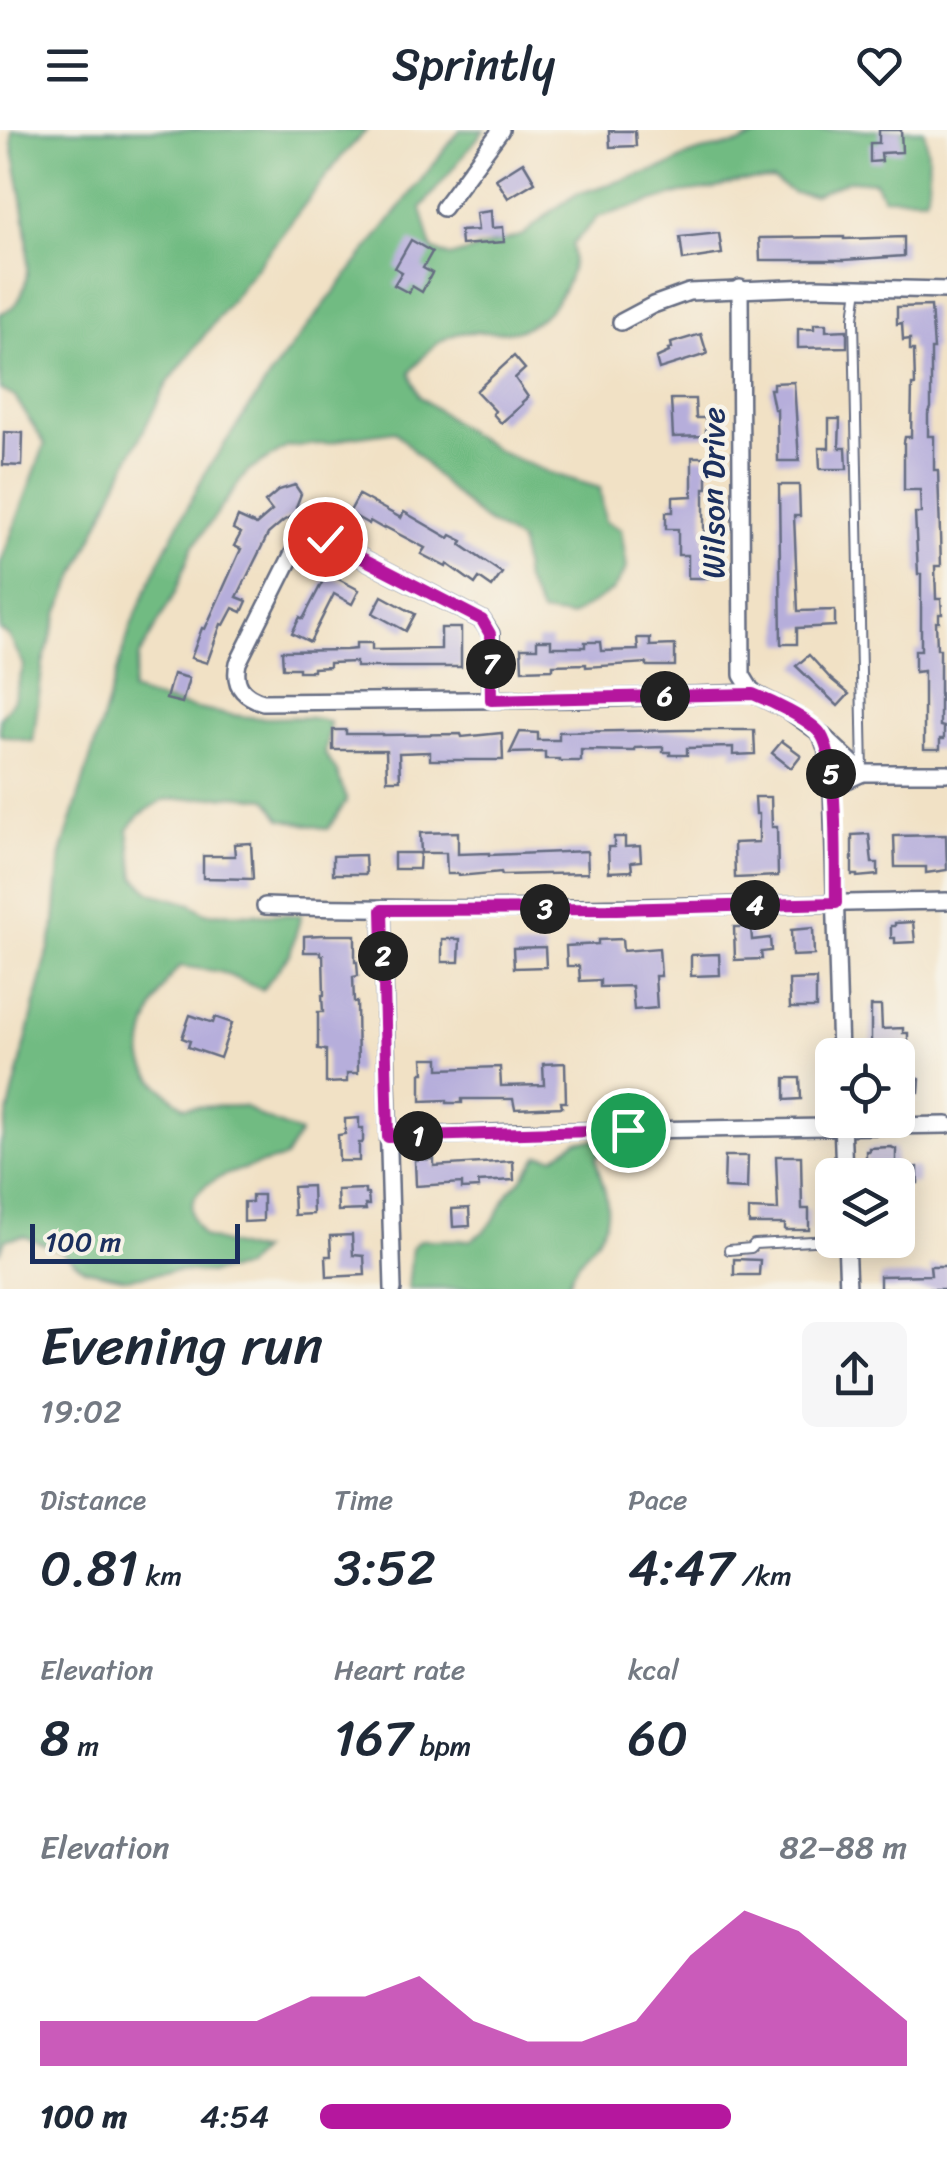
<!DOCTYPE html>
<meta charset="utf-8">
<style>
:root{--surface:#fff;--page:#f6f6f7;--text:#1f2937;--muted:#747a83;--accent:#b5179e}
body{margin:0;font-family:Sriracha,sans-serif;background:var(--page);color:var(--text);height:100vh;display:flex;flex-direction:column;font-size:38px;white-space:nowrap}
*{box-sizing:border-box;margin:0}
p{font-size:32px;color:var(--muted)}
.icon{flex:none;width:55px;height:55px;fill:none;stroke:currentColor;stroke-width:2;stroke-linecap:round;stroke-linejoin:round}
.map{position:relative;height:1159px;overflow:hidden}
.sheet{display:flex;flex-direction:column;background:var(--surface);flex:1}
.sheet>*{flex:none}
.tools{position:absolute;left:815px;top:908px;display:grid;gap:20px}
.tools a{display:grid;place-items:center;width:100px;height:100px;border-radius:15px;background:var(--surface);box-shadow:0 5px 25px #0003;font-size:50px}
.scale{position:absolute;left:30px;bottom:25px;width:210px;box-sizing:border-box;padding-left:10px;border:5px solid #1b2f5e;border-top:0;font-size:28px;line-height:35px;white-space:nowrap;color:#1b2f5e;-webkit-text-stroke:8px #f7f3e8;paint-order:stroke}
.pin{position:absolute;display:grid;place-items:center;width:85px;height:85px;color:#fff;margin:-42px;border:5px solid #fff;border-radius:50%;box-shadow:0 2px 10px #0007}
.km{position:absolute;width:50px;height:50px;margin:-25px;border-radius:50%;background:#222;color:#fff;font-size:28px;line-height:50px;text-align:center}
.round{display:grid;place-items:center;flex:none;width:105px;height:105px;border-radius:15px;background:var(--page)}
.head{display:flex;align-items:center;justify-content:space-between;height:170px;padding:0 40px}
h1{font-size:55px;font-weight:600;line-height:75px}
.metrics{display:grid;grid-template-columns:repeat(3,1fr);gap:15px;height:170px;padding:10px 40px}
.metrics div{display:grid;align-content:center}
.metrics b{font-size:50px;font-weight:600}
.metrics small{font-size:28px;font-weight:400}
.metrics p{font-size:28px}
.chart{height:280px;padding:20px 40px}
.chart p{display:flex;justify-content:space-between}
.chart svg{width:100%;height:180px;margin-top:10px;fill:var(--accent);opacity:.7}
ul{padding:0 40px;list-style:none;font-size:32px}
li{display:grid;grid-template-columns:160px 120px 1fr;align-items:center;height:75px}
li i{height:25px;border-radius:12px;background:var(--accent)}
header{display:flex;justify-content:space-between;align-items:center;height:130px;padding:0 40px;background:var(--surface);font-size:45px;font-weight:600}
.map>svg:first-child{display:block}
</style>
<header><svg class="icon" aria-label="menu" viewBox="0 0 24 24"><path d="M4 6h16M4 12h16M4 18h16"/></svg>Sprintly<svg class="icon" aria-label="heart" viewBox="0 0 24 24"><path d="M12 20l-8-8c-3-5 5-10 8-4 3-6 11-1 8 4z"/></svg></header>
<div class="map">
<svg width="947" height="1159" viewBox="0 0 947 1159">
<rect width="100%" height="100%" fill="#f7f3e8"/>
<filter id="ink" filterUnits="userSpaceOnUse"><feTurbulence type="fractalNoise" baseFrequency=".01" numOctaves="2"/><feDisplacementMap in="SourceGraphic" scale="20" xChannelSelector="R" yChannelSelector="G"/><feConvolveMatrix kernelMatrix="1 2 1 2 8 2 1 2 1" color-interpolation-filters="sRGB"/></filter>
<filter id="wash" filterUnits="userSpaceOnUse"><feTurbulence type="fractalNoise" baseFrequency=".0048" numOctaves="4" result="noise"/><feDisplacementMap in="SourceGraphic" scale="40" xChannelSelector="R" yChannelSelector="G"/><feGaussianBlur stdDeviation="2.25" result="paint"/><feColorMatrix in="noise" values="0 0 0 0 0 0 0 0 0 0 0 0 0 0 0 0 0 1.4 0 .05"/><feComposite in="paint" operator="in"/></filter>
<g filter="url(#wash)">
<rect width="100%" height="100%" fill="#f1e1c5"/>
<!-- forest -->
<g fill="#71bb82" stroke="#467570" stroke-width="2.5">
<path d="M12,0h355l-26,27 -174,227 -43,85 -65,142 -16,52 -10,79 -33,-7v-17l13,-17 11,-36 -15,-29 -9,-6v-65l45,-121 -30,-47 -15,-8v-75c5,-3 10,-4 14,-8 29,-28 4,-125 -2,-162z"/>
<path d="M460,0h24l-63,78 11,41 18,8 73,-22 30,-25 24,-16 92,-28 18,-10 14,-5 38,-7 30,-14h155c5,23 7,45 2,68l-43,-1 -8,-15 -26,-2 -35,15 -20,-2 -21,-13 -32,1 -29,8 -31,4 -83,24 -26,28c6,34 -22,76 -54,85 -18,5 -48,-1 -62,4 -20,6 -34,23 -46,39l9,23 47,35 36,22 48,20 50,15 5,34 16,7 6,39 -14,22 -43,27 -29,-4 -16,-32 -5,-39 -39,-24 -36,-33 -50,-54 -43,6 -22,6 -43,4 -40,25 -55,76 -17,45 -36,63 -8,35c42,14 85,24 129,27 24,1 47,-4 70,4l-5,32 12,18 10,28 -19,29 -47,-10 -14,-20 -35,-3 -69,4 -25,16 -10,14 7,47 16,16 40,11 14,9 96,2 -11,39 -28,36 -41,-18 -40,-6c-19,15 -42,68 -38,93 3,19 27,36 41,48l60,-1 15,10 41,17 -15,25c-27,8 -101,18 -93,58 1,6 8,15 12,21l44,13h12l-16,18 -35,5 -32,-2 -51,7 -42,-9 -23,-18 -37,-15 -19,3 -5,15v-107l55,-224 6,-69 71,-231 28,-63 47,-90 73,-108z"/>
<path d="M608,1009l-3,9 -9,10c3,21 15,39 10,62 -6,26 -38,43 -38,69h-160l4,-42 8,-7h51l12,-8 10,-11 16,-29 13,-13 17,-24 15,2 23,-16z"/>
</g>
<g id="blocks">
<!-- building -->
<g fill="#b6aedb">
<path d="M879,0h22l1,22 -21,1 1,8 -12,1v-19h9z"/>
<path d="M609,1h26l1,15 -26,1z"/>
<path d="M523,32l12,20 -27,16 -12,-19z"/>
<path d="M491,81l1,17 11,-1 1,15 -43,3 -1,-14 18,-1 -2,-17z"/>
<path d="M719,103l3,21 -39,6 -3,-23z"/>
<path d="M844,107v2l60,-2v19l-60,4h-84l-1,-22z"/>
<path d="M411,110l21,12 -9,16 9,5 -10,19 -10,-6 -3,7 -15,-8 8,-13 -7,-4z"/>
<path d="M931,176l3,43h-3v59l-3,6v22h6v34h4l3,96h-6l1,33h5l1,15h-3v8h-3l1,27h3v77l4,1v12h-4v10h-16v-78l-9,1v-22h6v-76h-3l-3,-61h6l-1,-23h-16v-48l1,-5h6l1,-52h3l-1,-35h-4v-11l-7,1 -1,-17 -5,1v-17z"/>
<path d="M814,194h12v7l21,-1v17l-49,1v-19h16z"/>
<path d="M701,204l6,20 -48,15 -3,-11 13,-6 -1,-3 4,-1 -1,-5z"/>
<path d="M514,226l11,13 -10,9 13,19 -6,5 1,2 -22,19 -8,-9 2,-3 -19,-20z"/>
<path d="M794,252l5,79h-21l-1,-52h-3l-4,-20h3v-6z"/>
<path d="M671,269h24l1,19h10v18l-33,1z"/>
<path d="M829,289h11l-1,29h7l1,21h-27l-1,-21h10z"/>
<path d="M4,302l19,1 -1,33 -19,-1z"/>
<path d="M692,327h15v31h-3v46l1,18h4v26h-21v-23h-10v-26h-12v-17h7v-15l19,-1z"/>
<path d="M295,355l6,9 -5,13 4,5 -8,8 -2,-3 -7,4 -15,13 -31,63 10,4 -5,11 -9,-4 -9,17 -3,-1 -14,39 -16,-5 11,-30 3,1 36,-80 -7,-3 7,-13 -8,-4 5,-12 18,8 16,-14 -7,-9 14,-12z"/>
<path d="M779,355h20l1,31h-6l4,95 37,-1v16l-38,2v16h-16z"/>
<path d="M359,365l42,23 3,-6 45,26 2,-3 12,6 -2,4 41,28 -10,14 -13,-9 -4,6 -28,-20 -1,3 -25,-13 4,-6 -40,-21 -1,2 -14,-8 -1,3 -20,-11z"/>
<path d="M327,443l32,17 -7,14 -18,-10 -24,48 -18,-9 8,-16 3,2z"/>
<path d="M382,466l33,18 -9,17 -33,-18z"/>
<path d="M441,498h20v39h-105v-5l-27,1v4l-16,1v3h-14v-3h-16l-1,-17 64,-1 10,-1v-6h16v7l69,-1z"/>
<path d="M637,508h13v8l25,-1v21h-28v-3l-61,4v-3l-33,1v4l-31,1 -1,-22h16v-8h14v7h34v-5h15l1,9 37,-1z"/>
<path d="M809,525l22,24 18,15 -11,12 -42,-40z"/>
<path d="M173,544l16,4 -7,25 -16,-4z"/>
<path d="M333,600h13v4h36v1l79,-1 1,3 40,-4 1,27h-73v-8l-31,1 1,27h-13l-1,-30h-53z"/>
<path d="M686,600h68l1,24 -22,1v-8l-46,1v7h-17v-3h-7v-5l-28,1v3l-54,-1v11h-22v-2h-14v-7l-35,1 10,-21 18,1v7h21v-8z"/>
<path d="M782,611l19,14 -10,13 -19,-15z"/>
<path d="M755,667h16l1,30h5l1,49 -43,2 -1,-35 25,-1v-28h-3z"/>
<path d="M458,702v22l31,-1v2l98,-4 1,22 -86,2 -1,-3 -42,4v-2h-12l-1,-21h-25l-1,-20z"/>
<path d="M869,704l3,29h6v12l-21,2v-2h-5v-40z"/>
<path d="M946,705l1,35 -21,3v-6h-31l-1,-31z"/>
<path d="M614,707h11v10l15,-1 1,15 -10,1 1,9 -23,1 -1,-25h6z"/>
<path d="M251,713l2,36 -50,-1v-22h32l-1,-12z"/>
<path d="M394,723h26l-1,16h-25z"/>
<path d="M365,725l1,19h-33v-18z"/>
<path d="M913,792l2,20 -20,1v-5h-4v-12h4v-3z"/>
<path d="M734,797h17l1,13 18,-2 1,13 -10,1 1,7 -27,1z"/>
<path d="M813,798l1,27 -22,1 -1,-26z"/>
<path d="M321,805h34v27h2l1,14 -5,1 1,25h3l1,71h-11v9l-21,1v-33l-8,-1v-37h5l-1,-17h2l-1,-40h-3v-3h-16v-16z"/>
<path d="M442,809h18l-1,23h-17z"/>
<path d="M622,809l1,12 36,-3 2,28h-6l2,32 -23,2 -2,-24 -32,1v-7l-20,1 -1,-15h-12l-1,-20 32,-2v-4z"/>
<path d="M545,817l1,20 -32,1 -1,-20z"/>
<path d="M719,824l1,21 -29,1v-21z"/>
<path d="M816,849v29h-26l-1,-28z"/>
<path d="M871,876h10l1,23 21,-1v5h5v45l12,1 -1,13 -21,-1v-36h-27z"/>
<path d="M190,885l23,8 2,-6 17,6 -12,35 -32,-11 2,-6 -8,-3z"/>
<path d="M423,928h16v11l61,-2 1,19 43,-1 -1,-21 22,-1 1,39h-5l1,5 -47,2 -2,-10h-51v4h-15v-3l-26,1v-28h3z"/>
<path d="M785,948h15l1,21 -16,1z"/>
<path d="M359,988v10h4v13l-1,2h-3v18h-20l-1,-26 7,-1v-15z"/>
<path d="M891,1017l5,2v17h-27v-3l-3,1v-13h3v-3z"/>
<path d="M725,1026h23l-1,33 -23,-1z"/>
<path d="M776,1026h25l1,53h7v21h-24v-6h-36v-15l29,1z"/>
<path d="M434,1029v7l79,-5 1,19 -36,2 1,6 -17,1v-6l-46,3 -1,-26z"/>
<path d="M918,1037v16l-20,1v-16z"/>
<path d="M312,1056l1,28 -19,1 -1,-28z"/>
<path d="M365,1059v5h3l1,11h-4l1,5 -28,1 -1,-21z"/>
<path d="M252,1065h11v26l-19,1v-20h8z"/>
<path d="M469,1078l1,18 -17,1 -1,-18z"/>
<path d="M352,1105l1,20 11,1 1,19 -38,2 -1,-21h5l-1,-20z"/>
<path d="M734,1129l26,1 -1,15h-25z"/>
<path d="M930,1136h17v23h-67v-13l51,-1z"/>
</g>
</g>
</g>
<g filter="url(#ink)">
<use href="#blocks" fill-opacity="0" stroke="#666d82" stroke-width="2.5"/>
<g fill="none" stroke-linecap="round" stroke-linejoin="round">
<!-- lane casing -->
<g stroke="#666d82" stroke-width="12">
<g id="lane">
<path d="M858,158l-4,30 9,455"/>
<path d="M729,1120l22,-2 3,-4 78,-4"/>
</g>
</g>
<!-- street casing -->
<g stroke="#666d82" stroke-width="20">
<g id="street">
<path d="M443,78l58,-78"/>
<path d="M740,158l2,387 11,18"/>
<path d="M621,192l32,-17 36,-13 125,-5 133,3"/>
<path d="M491,570v-66l-9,-14 -157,-81 -20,3 -10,7 -57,114c-5,22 5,33 25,39l317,-3 173,-6 36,18 32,23 42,39"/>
<path d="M822,607l8,23 2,27 8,268"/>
<path d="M832,657l31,-14h84"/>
<path d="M265,776c228,7 455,-1 682,-5"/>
<path d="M382,780l11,379"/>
<path d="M842,990l2,55"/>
<path d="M389,1007l131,-5 427,-7"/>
<path d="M846,1110l2,49"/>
</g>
</g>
<!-- lane -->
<use href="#lane" stroke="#fff" stroke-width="8"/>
<!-- street -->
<use href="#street" stroke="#fff" stroke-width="15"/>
</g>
</g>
<g fill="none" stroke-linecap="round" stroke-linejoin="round" filter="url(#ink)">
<!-- route casing -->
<g stroke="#fff" stroke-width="20">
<path id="route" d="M325,409l157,81 8,14 1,66 262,-6c17,7 56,25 67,39 19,24 15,136 16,170l-220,6 -234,1 6,227 240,-7"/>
</g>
<!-- route -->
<use href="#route" stroke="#b5179e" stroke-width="12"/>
</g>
<g text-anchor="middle" stroke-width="9" stroke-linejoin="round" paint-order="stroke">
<!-- street labels -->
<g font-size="32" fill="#1b2f5e" stroke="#f7f3e8">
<text transform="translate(713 363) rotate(-90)" y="11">Wilson Drive</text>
</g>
</g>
</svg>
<div class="tools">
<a><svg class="icon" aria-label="locate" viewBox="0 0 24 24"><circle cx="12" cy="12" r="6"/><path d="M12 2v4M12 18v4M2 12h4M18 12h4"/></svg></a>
<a><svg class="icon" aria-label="layers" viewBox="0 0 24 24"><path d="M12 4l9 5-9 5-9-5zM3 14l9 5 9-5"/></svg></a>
</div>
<div class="scale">100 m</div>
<div class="pin" style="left:628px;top:1000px;background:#1e9e55"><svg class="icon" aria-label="arrive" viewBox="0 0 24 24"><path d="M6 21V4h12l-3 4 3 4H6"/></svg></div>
<div class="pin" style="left:325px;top:409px;background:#d93025"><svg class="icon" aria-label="check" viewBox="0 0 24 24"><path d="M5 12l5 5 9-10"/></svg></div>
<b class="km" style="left:418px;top:1006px">1</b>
<b class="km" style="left:383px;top:826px">2</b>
<b class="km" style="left:545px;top:779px">3</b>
<b class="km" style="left:755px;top:775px">4</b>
<b class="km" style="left:831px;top:644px">5</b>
<b class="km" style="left:665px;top:566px">6</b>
<b class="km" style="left:491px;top:534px">7</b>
</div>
<section class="sheet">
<div class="head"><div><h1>Evening run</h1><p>19:02</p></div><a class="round"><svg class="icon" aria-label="share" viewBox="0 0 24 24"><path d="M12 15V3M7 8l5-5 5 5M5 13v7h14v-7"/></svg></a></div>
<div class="metrics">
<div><p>Distance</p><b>0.81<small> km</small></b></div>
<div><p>Time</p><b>3:52</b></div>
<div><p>Pace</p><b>4:47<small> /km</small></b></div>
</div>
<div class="metrics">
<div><p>Elevation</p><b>8<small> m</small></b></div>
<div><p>Heart rate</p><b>167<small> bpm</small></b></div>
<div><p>kcal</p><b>60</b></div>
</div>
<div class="chart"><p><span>Elevation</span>82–88 m</p>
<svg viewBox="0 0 160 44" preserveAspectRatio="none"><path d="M0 44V33L10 33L20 33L30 33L40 33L50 27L60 27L70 22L80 33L90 38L100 38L110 33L120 17L130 6L140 11L150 22L160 33V44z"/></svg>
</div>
<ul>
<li><b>100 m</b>4:54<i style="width:70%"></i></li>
</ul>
</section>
